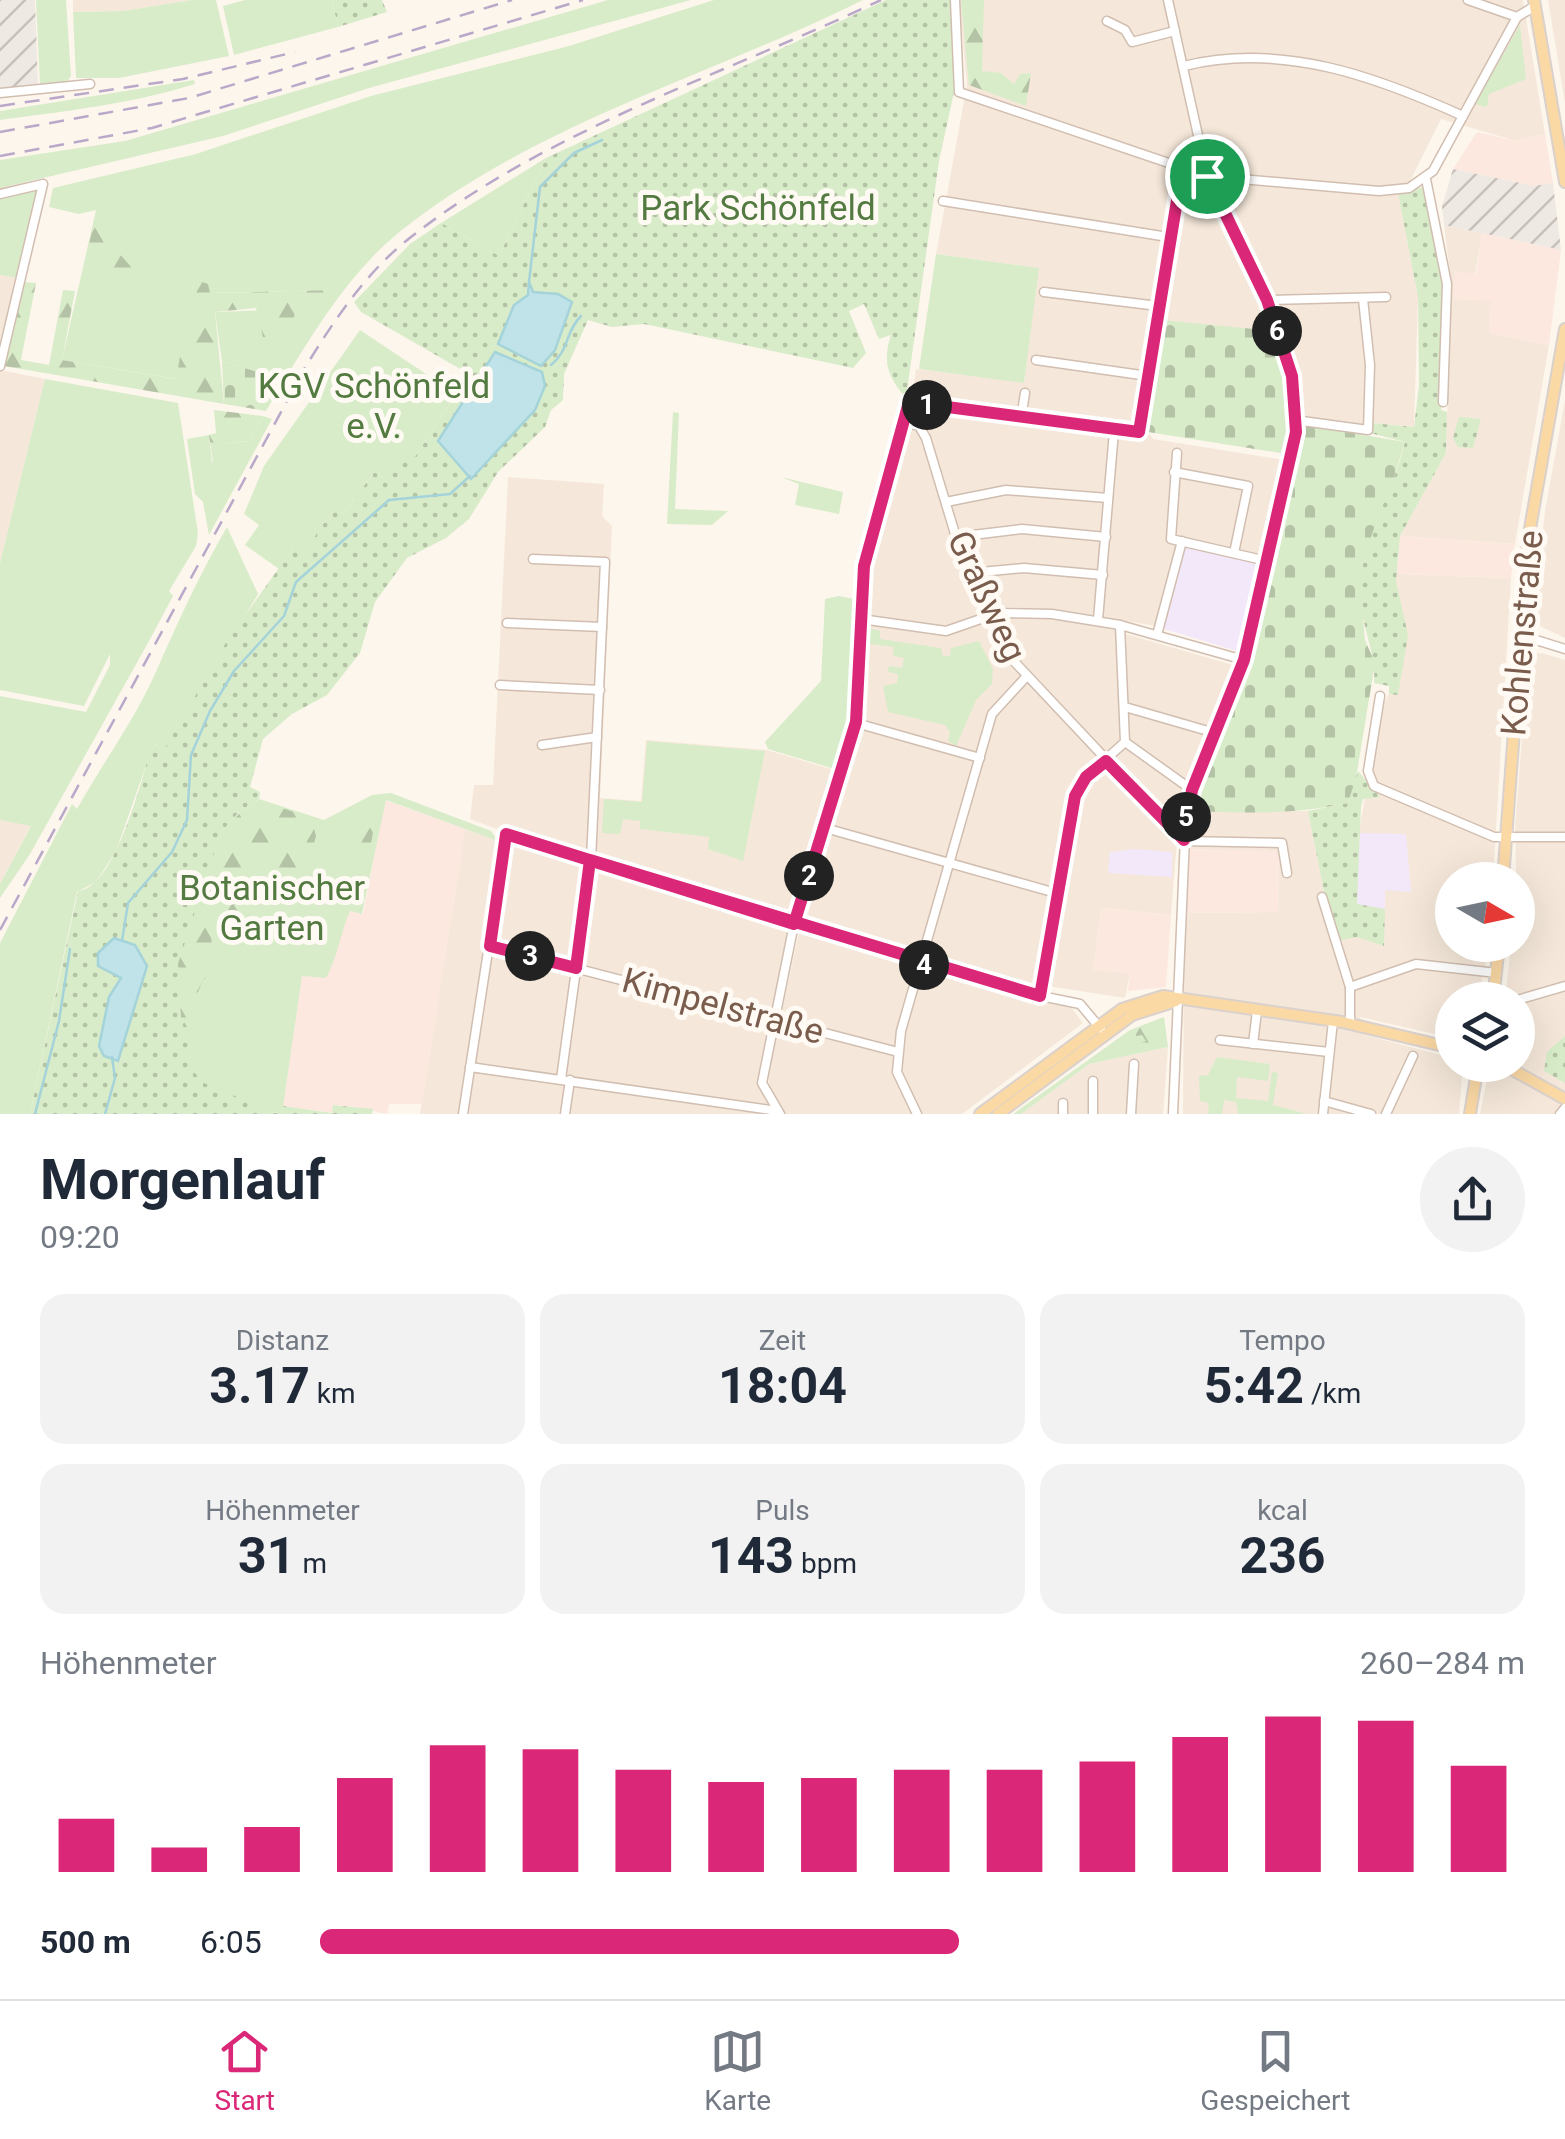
<!DOCTYPE html>
<html lang="de">
<meta charset="utf-8">
<style>
:root{--surface:#fff;--page:#f2f2f3;--text:#1f2937;--muted:#747a83;--line:#e0e1e3;--accent:#db2777}
body{margin:0;font-family:Roboto,sans-serif;background:var(--page);color:var(--text);height:100vh;display:flex;flex-direction:column;font-size:38px;white-space:nowrap}
*{box-sizing:border-box;margin:0}
p{font-size:32px;color:var(--muted)}
.icon{flex:none;width:55px;height:55px;fill:none;stroke:currentColor;stroke-width:2;stroke-linecap:round;stroke-linejoin:round}
.map{position:relative;height:1114px;overflow:hidden}
.sheet{display:flex;flex-direction:column;background:var(--surface);flex:1}
.sheet>*{flex:none}
.needle{width:65px;rotate:99deg}
.tools{position:absolute;left:1435px;top:862px;display:grid;gap:20px}
.tools a{display:grid;place-items:center;width:100px;height:100px;border-radius:50%;background:var(--surface);box-shadow:0 10px 40px #0002;font-size:50px}
.pin{position:absolute;display:grid;place-items:center;width:85px;height:85px;color:#fff;margin:-42px;border:5px solid #fff;border-radius:50%;box-shadow:0 2px 10px #0007}
.km{position:absolute;width:50px;height:50px;margin:-25px;border-radius:50%;background:#222;color:#fff;font-size:28px;line-height:50px;text-align:center}
.round{display:grid;place-items:center;flex:none;width:105px;height:105px;border-radius:52px;background:var(--page)}
.head{display:flex;align-items:center;justify-content:space-between;height:170px;padding:0 40px}
h1{font-size:55px;font-weight:700;line-height:75px}
.stats{display:grid;grid-template-columns:repeat(3,1fr);gap:15px;height:170px;padding:10px 40px}
.stats div{display:grid;align-content:center;border-radius:25px;background:var(--page);text-align:center}
.stats b{font-size:50px;font-weight:700}
.stats small{font-size:28px;font-weight:400}
.stats p{font-size:28px}
.chart{height:280px;padding:20px 40px}
.chart p{display:flex;justify-content:space-between}
.chart svg{width:100%;height:180px;margin-top:10px;stroke:var(--accent);stroke-width:6}
ul{padding:0 40px;list-style:none;font-size:32px}
li{display:grid;grid-template-columns:160px 120px 1fr;align-items:center;height:75px}
li i{height:25px;border-radius:12px;background:var(--accent)}
.menu{display:flex;justify-content:space-around;align-items:center;height:140px;border-top:2px solid var(--line);background:var(--surface);font-size:28px;color:var(--muted)}
.menu a{display:grid;justify-items:center;gap:5px}
.menu .active{color:var(--accent)}
.map>svg:first-child{display:block}
</style>
<div class="map">
<svg width="1565" height="1114" viewBox="0 0 1565 1114">
<defs>
<pattern id="industrial-furrows" width="10" height="10" patternUnits="userSpaceOnUse" patternTransform="scale(2.5)"><rect width="10" height="10" fill="#efe9e4"/><path d="M-1 1l2-2M0 10L10 0M9 11l2-2" fill="none" stroke="#c7c0bb"/></pattern>
<pattern id="forest-firs" width="22" height="20" patternUnits="userSpaceOnUse" patternTransform="scale(2.5)"><rect width="22" height="20" fill="#d8ecc9"/><path d="M5 1l3.5 6h-7zM16 11l3.5 6h-7z" fill="#b4c2a5"/></pattern>
<pattern id="cemetery-stones" width="16" height="16" patternUnits="userSpaceOnUse" patternTransform="scale(2.5)"><rect width="16" height="16" fill="#d8ecc9"/><path d="M2 7V4a2 2 0 0 1 4 0v3zM10 15v-3a2 2 0 0 1 4 0v3z" fill="#b4c2a5"/></pattern>
<pattern id="park-dots" width="8" height="8" patternUnits="userSpaceOnUse" patternTransform="scale(2.5)"><rect width="8" height="8" fill="#d8ecc9"/><path d="M2 2h.1M6 6h.1" fill="none" stroke="#b4c2a5" stroke-width="1.8" stroke-linecap="round"/></pattern>
</defs>
<rect width="100%" height="100%" fill="#fdf6ec"/>
<!-- residential -->
<g fill="#f5e8da">
<path d="M73,0h119l-69,11 -50,1z"/>
<path d="M959,0h208l37,181 71,150 -127,101 5,7 132,21 -24,103 -75,-18 -11,3 -20,78 -79,-14 -64,-5 -17,1 -48,21 -83,-12 3,-50 41,-141 8,-57 108,13 14,-114 -102,-14 31,-169z"/>
<path d="M1170,0h353l22,134 -29,7 -75,-22 -34,68 -28,3 -161,-18 -10,2z"/>
<path d="M1548,0h17v103z"/>
<path d="M1210,179l188,14 20,104 -4,130 -41,-4 -3,10 -71,-9 -5,-49 -24,-79z"/>
<path d="M1444,225l38,8 -7,42 16,25 -1,33 59,12 -34,199 -115,-8 46,-83 5,-172z"/>
<path d="M0,275l19,3 -19,79z"/>
<path d="M0,370l45,9 -45,184z"/>
<path d="M1565,400v238l-25,-12 -6,-16 11,-99z"/>
<path d="M508,477l96,7 -2,32 10,10 -12,272 41,3 5,-61 121,10 74,22 -49,149 -32,163 17,30h-357l45,-285 34,12 3,-10 -32,-12 4,-34h19z"/>
<path d="M1396,574l115,4 -18,302h-41v65h37l-11,55h-26v38l-92,-21 2,17 90,24v7h11l-4,49h-276l1,-201 94,-1 1,-60 -92,-3 3,-38h118l24,120 25,-87 23,-133 9,-17 8,1z"/>
<path d="M1014,616l61,5 41,9 5,79 85,25 -25,57 -10,124 -69,-7 -9,61 37,4 -5,25 -103,-16 -219,-67 57,-185 8,-106 80,9z"/>
<path d="M1126,634l107,31 -23,61 -82,-22z"/>
<path d="M1542,653l23,7v454h-85l10,-49h28v-65h-13l6,-55h7l-3,-117 13,-167 3,-7z"/>
<path d="M0,820l31,5 -31,59z"/>
<path d="M799,932l209,62 63,13 12,16 -121,91h-178l-13,-19 -3,-18z"/>
<path d="M1168,1047l-5,67h-142l68,-50z"/>
</g>
<!-- commercial -->
<g fill="#fde8e0">
<path d="M1477,132l39,9 29,-7 8,49 -19,3 -81,-17z"/>
<path d="M1482,233l79,17 -12,95 -59,-12 1,-32 -38,-2 2,-28 21,3z"/>
<path d="M1400,536l115,8 -4,34 -115,-4z"/>
<path d="M385,800l80,29 -43,275h-33l-2,10 -31,-7 -22,-2 -1,8 -50,-7 19,-131 42,-59 6,-5 13,3z"/>
<path d="M1187,849l92,2 -1,61 -94,1z"/>
<path d="M1102,908l69,7 -5,72 -38,4 2,-18 -37,-3z"/>
</g>
<!-- industrial -->
<g fill="url(#industrial-furrows)">
<path d="M0,0h35l3,86 -38,2z"/>
<path d="M1453,169l81,17 19,-3 8,67 -117,-25 -2,-19z"/>
</g>
<!-- education -->
<g fill="#f3e8fa">
<path d="M1186,545l75,18 -21,89 -76,-23z"/>
<path d="M1358,833l48,1 5,58 -26,-2v19l-28,-4z"/>
<path d="M1134,849l38,3v25l-64,-4 2,-21z"/>
</g>
<!-- green -->
<g fill="#d8ecc9">
<path d="M36,0h30l5,76 -5,7 -26,3z"/>
<path d="M192,0h24l13,56 -110,22h-43l-3,-66 50,-1z"/>
<path d="M245,0h87l6,27 -104,28 -11,-49z"/>
<path d="M608,0h83l-322,88 -146,48 -223,52v-28l125,-19z"/>
<path d="M714,0h149c-151,75 -322,122 -456,226 -53,40 -88,98 -123,154l-62,-19 -7,-49 82,-3 36,-19 -124,3 -15,-14 -17,100 -115,-19 34,-150 -17,4 -30,-7 4,-19 143,-34 175,-58 198,-50z"/>
<path d="M1520,25l6,54 -37,15 -2,13 -12,-3z"/>
<path d="M194,80l1,4c-64,20 -129,27 -195,36v-9z"/>
<path d="M546,158l-47,98 -58,-33z"/>
<path d="M40,190l-21,88 -19,-3v-77z"/>
<path d="M936,254l103,14 -15,115 -105,-14z"/>
<path d="M360,330l96,64 -41,63 -13,-2 -18,23 -10,-6 -30,42 -10,-5 -30,44 -11,-5 -14,21 -34,-24 14,-20 -15,-11 20,-48z"/>
<path d="M45,379l133,24 20,130 -2,13 -27,45 4,5 -24,45 -119,213 -30,44v-14l31,-58 -31,-6v-124l86,16 24,-47v-11l-26,52 -84,-16v-127z"/>
<path d="M673,412l6,1 -4,96 53,2 -16,14 -45,-1z"/>
<path d="M263,416l9,3 -63,116 -6,-33 -8,-8 -8,-55 22,-4 3,27h8v-18l29,-3z"/>
<path d="M781,477l62,15 -4,22 -44,-9 4,-21z"/>
<path d="M227,527l31,67 -94,157 -10,-8 -38,108 -20,31 -19,10 -47,222h-30v-171l72,-139 5,5c25,-45 57,-88 78,-135 22,-50 44,-99 72,-147z"/>
<path d="M839,596l20,4 -6,122 -12,49 -73,-22 -3,-7 56,-61 4,-82z"/>
<path d="M870,628l10,3v8l61,9 2,8h7l1,-8 28,-7 14,28 -1,15 -16,16 -20,46 -8,-5 2,-9 -5,-7 -57,-13 -5,-26 14,-3 1,-9 -10,-2 1,-6 13,2 2,-10 -11,-2 1,-9 -25,-3z"/>
<path d="M647,741l118,10 -22,110 -35,-12 1,-12 -69,-8v-8l-17,-2 -3,15 -18,-1 2,-34 38,3z"/>
<path d="M391,793l100,38 7,10 -112,-41 -24,114 -12,-3c-8,16 -12,46 -24,67l-24,-2 -20,138c-18,-3 -77,-23 -87,-37 -8,-13 1,-35 -11,-53l6,-103 31,-89 18,-20 20,-13 65,21 48,-25z"/>
<path d="M1164,1017l4,30 -79,17 -68,50h-8l117,-84z"/>
<path d="M1217,1057l53,7 -2,17 -31,-4 -1,21 32,3 4,-29 6,1 -5,32 34,9h-69l-2,-12 -12,-2 -2,14h-14l1,-11 -9,-2 -1,-25 9,-1z"/>
</g>
<!-- forest -->
<g fill="url(#forest-firs)">
<path d="M961,0h23l-2,71 19,2 13,11 6,-10 11,-1 -5,33 -57,-21z"/>
<path d="M103,222l6,20 24,27 -50,1 11,-47z"/>
<path d="M194,279l14,5 2,9 124,-3 -7,16 -30,3 -11,28h-23l-7,-29 -41,4 9,92 -220,-38 20,-84 12,1 -15,77 28,5 14,-75 12,1 -13,69 114,19z"/>
<path d="M214,410l49,6 -14,25 -29,3v19l-7,-1 -4,-27 7,-2z"/>
<path d="M262,801l49,17 5,18 -10,38 -24,1 -18,9 -7,43 -6,6 -28,-20c-19,22 -11,36 -2,56l-18,11 -18,43 -92,47 99,-154 16,-36 12,-10 2,-37 19,-21z"/>
<path d="M368,812l7,8 -6,36 -5,5 -5,-2 -3,-14 -7,-2 -10,8 -15,-8 4,-13z"/>
<path d="M1162,1019l-1,25 -43,9 28,-12 -4,-6 -6,1 -2,-6z"/>
</g>
<!-- cemetery -->
<g fill="url(#cemetery-stones)">
<path d="M1162,320l113,11c12,40 24,81 12,123l-139,-22z"/>
<path d="M222,361l62,19 -18,31 -42,-7z"/>
<path d="M1299,424l106,18 -45,143 5,55 10,23 -20,121 -7,19c-53,12 -104,10 -158,8l58,-148z"/>
</g>
<!-- park -->
<g fill="url(#park-dots)">
<path d="M332,0h50l5,12 -49,15z"/>
<path d="M886,0h66l2,92 -15,69 -33,237c-18,-21 -24,-36 -15,-63l-12,4 -15,-35 -15,7 17,42 -13,15 -209,-44 -32,3 -24,-7 -24,54 -1,26 -12,10 -6,17 -47,45 -29,47 -23,19 -39,20 -32,44 -15,51 -33,42 -35,19 -29,25 -13,48 10,5 -1,7 -20,13 -18,20 -43,132 3,53 12,20v34l11,12 71,30h7l1,-7 49,7 1,-8 40,4 -1,5h-342l48,-223c38,-3 64,-115 75,-148l11,7 64,-111 66,-92 10,5 30,-43 10,5 30,-42 10,6 18,-24 13,3 54,-83 -108,-62 -7,-10 56,-58 31,-21 58,33 47,-98z"/>
<path d="M1422,187l4,3 18,102 -3,118 6,2 -1,41 -46,83 -4,45 12,54 -10,60 -9,-1v-8l-15,-3c3,-33 -17,-64 -14,-100 5,-48 34,-94 45,-141l-35,-9 2,-10 42,4 5,-42 -1,-88 -20,-104z"/>
<path d="M1459,417l22,2 -8,29 -15,-1 -5,-9z"/>
<path d="M1358,771l22,26 -17,2 -2,8 -4,97 28,5 -1,37 -27,-9 -19,4 -6,-10 -23,-114 -1,-6 40,-8z"/>
<path d="M1565,1036v47l-21,-12 3,-19z"/>
</g>
<!-- water -->
<g fill="#bfe3e8" stroke="#a5d3da" stroke-width="2.5">
<path d="M529,282l4,10 25,2 14,8 -17,48 -14,16 -43,-22 16,-39 14,-10z"/>
<path d="M495,352l47,20 3,14 -10,24 -64,69 -33,-38z"/>
<path d="M114,938l21,7 12,21 -29,95 -14,-5 -5,-10 10,-49 12,-19 -23,-12v-13z"/>
</g>
<g fill="none" stroke-linecap="round" stroke-linejoin="round">
<!-- stream -->
<g stroke="#a5d3da" stroke-width="2.5">
<path d="M529,282l11,-95 34,-34 28,-13"/>
<path d="M551,365c18,-14 14,-33 30,-49"/>
<path d="M122,941l6,-38 44,-51 15,-32 4,-65 19,-44 24,-40 50,-55 12,-34 93,-82 61,-6 20,-18"/>
<path d="M35,1114l24,-93 11,-72"/>
<path d="M105,1114l10,-36 -3,-21"/>
</g>
<!-- minor casing -->
<g stroke="#d1beb0" stroke-width="11">
<g id="minor">
<path d="M955,0l4,92 248,84 172,15 30,-3 24,-17 84,-154 18,-11"/>
<path d="M1168,0l39,176 60,124 25,76 4,56 -52,228 -58,154 -13,300"/>
<path d="M1468,0l49,17"/>
<path d="M1107,21l18,9 7,12 43,-11"/>
<path d="M1184,66c97,-24 191,10 279,50"/>
<path d="M0,93l90,-9"/>
<path d="M1426,179l21,105 -4,118"/>
<path d="M0,194l43,-10 -43,182"/>
<path d="M943,201l225,36"/>
<path d="M1044,292l114,14"/>
<path d="M1267,300l119,-3"/>
<path d="M1036,360l112,16"/>
<path d="M1021,418l4,-25"/>
<path d="M1295,420l73,10 2,-65 -7,-66"/>
<path d="M906,423l13,3 7,12 30,99 53,119 174,185"/>
<path d="M1177,453l-6,86 96,22"/>
<path d="M1174,472l74,14 -14,67"/>
<path d="M946,502l60,-12 102,8"/>
<path d="M956,537l66,-8 84,8"/>
<path d="M533,559l72,3 -14,298 -30,219"/>
<path d="M970,573l54,-5 79,7"/>
<path d="M861,619l85,12 52,-18 54,1 68,11 124,35"/>
<path d="M1098,620l16,-189"/>
<path d="M507,623l95,4"/>
<path d="M1157,635l25,-94"/>
<path d="M1520,635l45,14"/>
<path d="M500,685l100,5"/>
<path d="M1380,696l-12,75 6,15 120,51h71"/>
<path d="M1125,707l90,26"/>
<path d="M856,723l124,35"/>
<path d="M1125,742l67,48"/>
<path d="M542,745l55,-8"/>
<path d="M825,828l231,65"/>
<path d="M1183,841l99,2 5,30"/>
<path d="M1322,897l28,90v37"/>
<path d="M490,946l408,106"/>
<path d="M1350,987l66,-23 81,9"/>
<path d="M1040,997l35,-201 11,-19 39,-35 -5,-117"/>
<path d="M1494,997l20,3"/>
<path d="M1517,1000l48,-14"/>
<path d="M1220,1040l109,12"/>
<path d="M1253,1044l4,-33"/>
<path d="M470,1067l308,44"/>
<path d="M1093,1081v33"/>
<path d="M1324,1101l47,13"/>
<path d="M463,1114l43,-280 501,155 73,15 21,25"/>
<path d="M565,1114l5,-34"/>
<path d="M780,1114l-18,-31 32,-159 62,-201 9,-157 44,-163 230,29 43,-262"/>
<path d="M917,1114l-20,-42 4,-41 91,-317 34,-37"/>
<path d="M1063,1114v-11"/>
<path d="M1131,1114l3,-50"/>
<path d="M1323,1114l10,-93"/>
<path d="M1386,1114l27,-58"/>
<path d="M1560,1114l5,-6"/>
</g>
</g>
<!-- major casing -->
<g stroke="#dad1cd" stroke-width="14">
<g id="major">
<path d="M1534,0l31,182"/>
<path d="M1503,880l25,-340 37,-211"/>
<path d="M1493,1000l6,-55"/>
<path d="M1504,1065l61,34"/>
<path d="M980,1114l142,-105 41,-13 179,26 110,26"/>
<path d="M998,1114l134,-99 44,-14"/>
<path d="M1470,1114l8,-49"/>
</g>
</g>
<!-- minor -->
<use href="#minor" stroke="#fff" stroke-width="8"/>
<!-- major -->
<use href="#major" stroke="#fbd9a5" stroke-width="10"/>
<!-- rail -->
<g stroke="#b9a8c9" stroke-width="2.5" stroke-dasharray="15 10" stroke-linecap="butt">
<path d="M0,106l183,-27 112,-27"/>
<path d="M0,132l189,-34 323,-98"/>
<path d="M0,156l152,-28 431,-128"/>
<path d="M0,930l306,-564c27,-44 59,-92 100,-125 139,-111 315,-165 475,-241"/>
</g>
</g>
<g fill="none" stroke-linecap="round" stroke-linejoin="round">
<!-- route casing -->
<g stroke="#fff" stroke-width="20">
<path id="route" d="M1207,176l-25,-6 -43,262 -230,-30 -45,164 -8,156 -62,202c-96,-30 -192,-60 -288,-90l-16,112 86,22 14,-108 450,136 35,-200 11,-19 20,-16 78,79 8,-50 52,-130 52,-228 -4,-56 -25,-76 -60,-124"/>
</g>
<!-- route -->
<use href="#route" stroke="#db2777" stroke-width="12"/>
</g>
<g text-anchor="middle" stroke-width="10" stroke-linejoin="round" paint-order="stroke">
<!-- park labels -->
<g font-size="35" fill="#537a41" stroke="#fffaf3">
<text x="758" y="220">Park Schönfeld</text>
<text x="374" y="398">KGV Schönfeld<tspan x="374" dy="40">e.V.</tspan></text>
<text x="272" y="900">Botanischer<tspan x="272" dy="40">Garten</tspan></text>
</g>
<!-- street labels -->
<g font-size="35" fill="#7a5c4d" stroke="#fffaf3">
<text transform="translate(987 596) rotate(65)" y="12">Graßweg</text>
<text transform="translate(1522 633) rotate(-85)" y="12">Kohlenstraße</text>
<text transform="translate(723 1006) rotate(15)" y="12">Kimpelstraße</text>
</g>
</g>
</svg>
<div class="tools">
<a><svg class="needle" viewBox="-14 -14 28 28"><path d="M0-13l5 13h-10z" fill="#e53935"/><path d="M0 13l5-13h-10z" fill="#747a83"/></svg></a>
<a><svg class="icon" aria-label="layers" viewBox="0 0 24 24"><path d="M12 4l9 5-9 5-9-5zM3 14l9 5 9-5"/></svg></a>
</div>
<div class="pin" style="left:1207px;top:176px;background:#1e9e55"><svg class="icon" aria-label="arrive" viewBox="0 0 24 24"><path d="M6 21V4h12l-3 4 3 4H6"/></svg></div>
<b class="km" style="left:927px;top:405px">1</b>
<b class="km" style="left:809px;top:876px">2</b>
<b class="km" style="left:530px;top:956px">3</b>
<b class="km" style="left:924px;top:965px">4</b>
<b class="km" style="left:1186px;top:817px">5</b>
<b class="km" style="left:1277px;top:331px">6</b>
</div>
<section class="sheet">
<div class="head"><div><h1>Morgenlauf</h1><p>09:20</p></div><a class="round"><svg class="icon" aria-label="share" viewBox="0 0 24 24"><path d="M12 15V3M7 8l5-5 5 5M5 13v7h14v-7"/></svg></a></div>
<div class="stats">
<div><p>Distanz</p><b>3.17<small> km</small></b></div>
<div><p>Zeit</p><b>18:04</b></div>
<div><p>Tempo</p><b>5:42<small> /km</small></b></div>
</div>
<div class="stats">
<div><p>Höhenmeter</p><b>31<small> m</small></b></div>
<div><p>Puls</p><b>143<small> bpm</small></b></div>
<div><p>kcal</p><b>236</b></div>
</div>
<div class="chart"><p><span>Höhenmeter</span>260–284 m</p>
<svg viewBox="0 0 160 44" preserveAspectRatio="none"><path d="M5 44V31M15 44V38M25 44V33M35 44V21M45 44V13M55 44V14M65 44V19M75 44V22M85 44V21M95 44V19M105 44V19M115 44V17M125 44V11M135 44V6M145 44V7M155 44V18"/></svg>
</div>
<ul>
<li><b>500 m</b>6:05<i style="width:53%"></i></li>
</ul>
</section>
<nav class="menu">
<a class="active"><svg class="icon" aria-label="home" viewBox="0 0 24 24"><path d="M3 11l9-7 9 7M6 9v11h12V9"/></svg>Start</a>
<a><svg class="icon" aria-label="map" viewBox="0 0 24 24"><path d="M3 6l6-2 6 2 6-2v14l-6 2-6-2-6 2zM9 4v14M15 6v14"/></svg>Karte</a>
<a><svg class="icon" aria-label="saved" viewBox="0 0 24 24"><path d="M7 4h10v16l-5-4-5 4z"/></svg>Gespeichert</a>
</nav>
